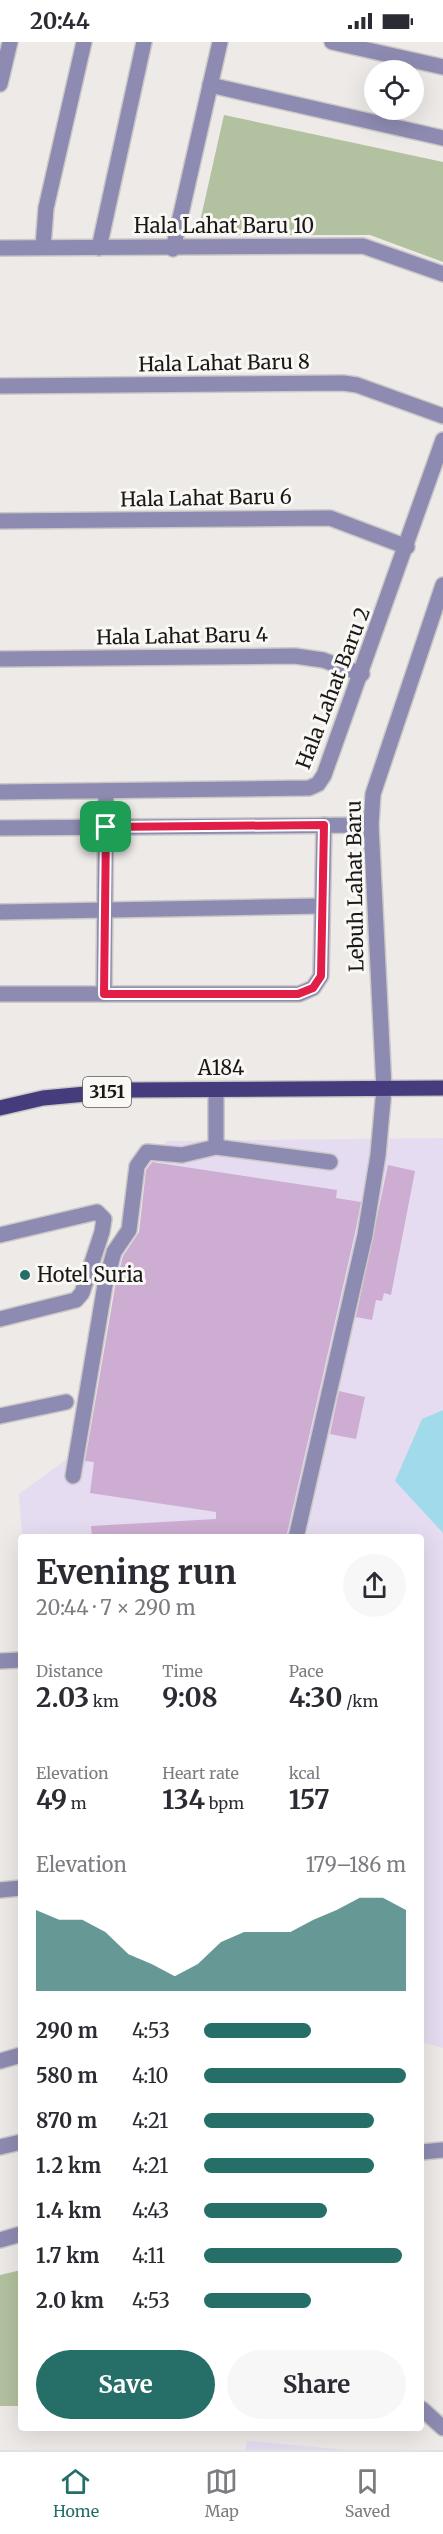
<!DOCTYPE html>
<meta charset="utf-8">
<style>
:root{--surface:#fff;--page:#f7f7f7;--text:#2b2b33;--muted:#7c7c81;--line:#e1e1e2;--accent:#266f69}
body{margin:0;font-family:Merriweather,serif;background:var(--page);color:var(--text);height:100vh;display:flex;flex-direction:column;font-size:22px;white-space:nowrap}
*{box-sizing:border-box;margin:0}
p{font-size:20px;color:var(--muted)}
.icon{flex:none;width:33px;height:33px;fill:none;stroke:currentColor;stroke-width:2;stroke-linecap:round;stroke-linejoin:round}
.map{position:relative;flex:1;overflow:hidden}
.drawer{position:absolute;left:18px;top:1492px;width:406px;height:897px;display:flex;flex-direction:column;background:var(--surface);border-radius:6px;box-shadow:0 6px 24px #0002}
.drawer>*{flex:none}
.controls{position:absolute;left:364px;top:18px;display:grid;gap:12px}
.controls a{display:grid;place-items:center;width:60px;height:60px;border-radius:50%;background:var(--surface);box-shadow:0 6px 24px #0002;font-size:30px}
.pin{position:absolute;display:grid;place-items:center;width:51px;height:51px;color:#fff;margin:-26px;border-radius:12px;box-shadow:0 3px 9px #0006}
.round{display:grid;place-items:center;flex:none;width:63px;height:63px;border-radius:32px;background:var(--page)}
.summary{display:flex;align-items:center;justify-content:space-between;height:102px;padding:0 18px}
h1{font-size:33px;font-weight:700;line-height:45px}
.stats{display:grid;grid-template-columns:repeat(3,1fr);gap:9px;height:102px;padding:6px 18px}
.stats div{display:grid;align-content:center}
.stats b{font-size:26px;font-weight:700}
.stats small{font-size:16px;font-weight:400}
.stats p{font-size:16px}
.chart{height:168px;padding:12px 18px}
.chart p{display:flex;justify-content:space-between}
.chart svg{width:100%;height:108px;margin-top:6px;fill:var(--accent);opacity:.7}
.primary-button{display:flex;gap:12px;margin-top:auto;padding:12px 18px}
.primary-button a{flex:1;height:69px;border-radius:36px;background:var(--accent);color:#fff;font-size:24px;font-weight:700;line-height:69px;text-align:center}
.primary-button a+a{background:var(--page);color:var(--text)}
ul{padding:0 18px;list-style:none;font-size:20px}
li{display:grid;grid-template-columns:96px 72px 1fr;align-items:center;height:45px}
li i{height:15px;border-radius:8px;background:var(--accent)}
.status{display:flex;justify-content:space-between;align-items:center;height:42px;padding:0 30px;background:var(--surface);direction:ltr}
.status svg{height:16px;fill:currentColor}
.tab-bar{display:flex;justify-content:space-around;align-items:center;height:84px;border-top:2px solid var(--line);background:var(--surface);font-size:16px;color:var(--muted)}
.tab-bar a{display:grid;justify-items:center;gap:3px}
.tab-bar .current{color:var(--accent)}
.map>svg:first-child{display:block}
</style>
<div class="status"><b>20:44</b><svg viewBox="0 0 49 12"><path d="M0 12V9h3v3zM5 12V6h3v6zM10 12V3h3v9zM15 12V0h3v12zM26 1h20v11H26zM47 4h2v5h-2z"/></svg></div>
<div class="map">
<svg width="443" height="2408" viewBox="0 0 443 2408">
<rect width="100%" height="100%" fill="#edeae8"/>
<!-- industrial -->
<g fill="#e6dcf1">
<path d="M443,1096v910l-21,-6v-504l-400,-1 -3,-43 82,-60 65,-293z"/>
<path d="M247,2399l101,9h-103z"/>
</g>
<!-- green -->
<g fill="#b2c19f">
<path d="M224,73l219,47v100l-73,-27h-173z"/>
<path d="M21,2228v136h-21v-131z"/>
</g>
<!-- water -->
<path fill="#a1dbeb" d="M443,1368v123l-48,-52 27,-62z"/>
<!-- building -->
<g fill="#cdadd2">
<path d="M152,1120l185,28 -1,8 25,4 -6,31 -69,305h-194l-1,-12 125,-7v-7l-126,-19 4,-31 -9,-1 30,-174 8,-31 16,-24 7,-62z"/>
<path d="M388,1123l27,6 -24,124 -7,-2 -2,8 -6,-1 -4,20 -16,-3z"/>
<path d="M339,1349l26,6 -9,42 -26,-5z"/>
</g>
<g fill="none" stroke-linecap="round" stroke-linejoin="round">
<!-- minor casing -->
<g stroke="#cbc8c7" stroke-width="18">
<g id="minor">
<path d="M332,0l111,25"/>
<path d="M0,42l10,-42"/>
<path d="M210,43l233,53"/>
<path d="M43,205l3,-39 38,-166"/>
<path d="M0,206l363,-2 80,28"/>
<path d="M99,206l45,-206"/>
<path d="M173,207l47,-207"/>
<path d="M0,344l343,-3 14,2 86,31"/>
<path d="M0,479l330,-3 77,29"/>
<path d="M0,617l295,-3 28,4 39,14"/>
<path d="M0,750l309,-4 9,-4 6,-9 119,-335"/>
<path d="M0,786l371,-3"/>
<path d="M0,870l322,-6"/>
<path d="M0,952h299l14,-6 8,-12 3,-151"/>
<path d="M104,952l2,-203"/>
<path d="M216,1048v57"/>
<path d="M0,1193l97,-23 7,7 -2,13 -20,61 -6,7 -76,19"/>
<path d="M0,1374l66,-14"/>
<path d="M73,1434l32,-191 9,-33 15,-22 8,-64 10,-14 35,3 34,-8 114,15"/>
<path d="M296,1496l69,-303 13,-80 6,-66 -13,-264 2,-31 70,-209"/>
<path d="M0,1619l21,-1"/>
<path d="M0,1848l21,-2"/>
<path d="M0,2019l21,-6"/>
<path d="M0,2105l21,-5"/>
<path d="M422,2110l21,-2"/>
<path d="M0,2198l21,-6"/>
<path d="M422,2367l21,19"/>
</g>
</g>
<!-- major casing -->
<g stroke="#cbc8c7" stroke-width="18">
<path id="major" d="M0,1066l43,-10 86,-8 314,-2"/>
</g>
<!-- minor -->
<use href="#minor" stroke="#8d8bb1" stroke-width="15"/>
<!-- major -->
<use href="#major" stroke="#443c7c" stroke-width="15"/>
</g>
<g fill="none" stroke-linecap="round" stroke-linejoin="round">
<!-- route casing -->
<g stroke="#fff" stroke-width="12">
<path id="route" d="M324,783l-3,151 -8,12 -15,6h-194l2,-167z"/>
</g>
<!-- route -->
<use href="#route" stroke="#e11d48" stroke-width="8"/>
</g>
<!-- markers -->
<circle fill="#266f69" stroke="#faf8f5" stroke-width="2" cx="25" cy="1233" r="6"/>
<g text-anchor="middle" stroke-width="6" stroke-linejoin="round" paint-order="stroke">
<!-- shield labels -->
<rect fill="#faf8f5" stroke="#5c5b5a" stroke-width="1.5" x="83" y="1035" width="48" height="30" rx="4.5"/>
<g font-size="18" font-weight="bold" fill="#191817">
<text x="107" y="1056">3151</text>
</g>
<!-- street labels -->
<g font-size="20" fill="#191817" stroke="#faf8f5">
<text x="224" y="191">Hala Lahat Baru 10</text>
<text transform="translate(224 321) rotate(-1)" y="7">Hala Lahat Baru 8</text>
<text transform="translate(206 456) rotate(-1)" y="7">Hala Lahat Baru 6</text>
<text transform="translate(182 594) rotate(-1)" y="7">Hala Lahat Baru 4</text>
<text transform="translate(333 646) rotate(-69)" y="7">Hala Lahat Baru 2</text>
<text transform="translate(355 844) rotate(-91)" y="7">Lebuh Lahat Baru</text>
<text x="221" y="1033">A184</text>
</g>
<!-- poi labels -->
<g font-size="20" fill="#191817" stroke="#faf8f5" text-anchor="start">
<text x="37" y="1240">Hotel Suria</text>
</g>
</g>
</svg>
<div class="controls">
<a><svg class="icon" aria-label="locate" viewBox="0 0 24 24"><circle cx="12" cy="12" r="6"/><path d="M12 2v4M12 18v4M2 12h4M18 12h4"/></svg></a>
</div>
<div class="pin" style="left:106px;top:785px;background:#1e9e55"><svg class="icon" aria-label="arrive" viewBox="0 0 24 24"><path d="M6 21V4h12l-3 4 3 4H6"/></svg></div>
<section class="drawer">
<div class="summary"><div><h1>Evening run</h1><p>20:44 · 7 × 290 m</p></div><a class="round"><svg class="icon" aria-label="share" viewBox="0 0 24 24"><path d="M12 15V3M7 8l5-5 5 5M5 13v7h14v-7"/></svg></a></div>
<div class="stats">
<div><p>Distance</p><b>2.03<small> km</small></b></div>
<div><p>Time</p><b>9:08</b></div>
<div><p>Pace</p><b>4:30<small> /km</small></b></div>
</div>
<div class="stats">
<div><p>Elevation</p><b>49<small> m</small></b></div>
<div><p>Heart rate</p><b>134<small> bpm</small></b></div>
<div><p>kcal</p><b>157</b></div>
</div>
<div class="chart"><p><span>Elevation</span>179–186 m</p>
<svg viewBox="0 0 160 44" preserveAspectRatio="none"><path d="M0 44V11L10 15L20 15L30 20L40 29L50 33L60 38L70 33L80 24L90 20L100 20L110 20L120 15L130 11L140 6L150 6L160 11V44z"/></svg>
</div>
<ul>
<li><b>290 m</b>4:53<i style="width:53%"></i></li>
<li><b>580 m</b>4:10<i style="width:100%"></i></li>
<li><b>870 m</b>4:21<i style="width:84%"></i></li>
<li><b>1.2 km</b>4:21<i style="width:84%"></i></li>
<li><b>1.4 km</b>4:43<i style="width:61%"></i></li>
<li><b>1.7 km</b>4:11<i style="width:98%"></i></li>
<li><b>2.0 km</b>4:53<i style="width:53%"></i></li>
</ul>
<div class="primary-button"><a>Save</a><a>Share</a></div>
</section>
</div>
<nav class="tab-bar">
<a class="current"><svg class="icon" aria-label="home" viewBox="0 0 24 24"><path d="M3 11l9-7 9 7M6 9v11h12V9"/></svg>Home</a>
<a><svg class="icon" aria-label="map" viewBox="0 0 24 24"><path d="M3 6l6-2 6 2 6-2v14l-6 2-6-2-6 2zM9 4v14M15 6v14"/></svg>Map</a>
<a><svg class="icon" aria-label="saved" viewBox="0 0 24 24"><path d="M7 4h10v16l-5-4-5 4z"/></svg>Saved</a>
</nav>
